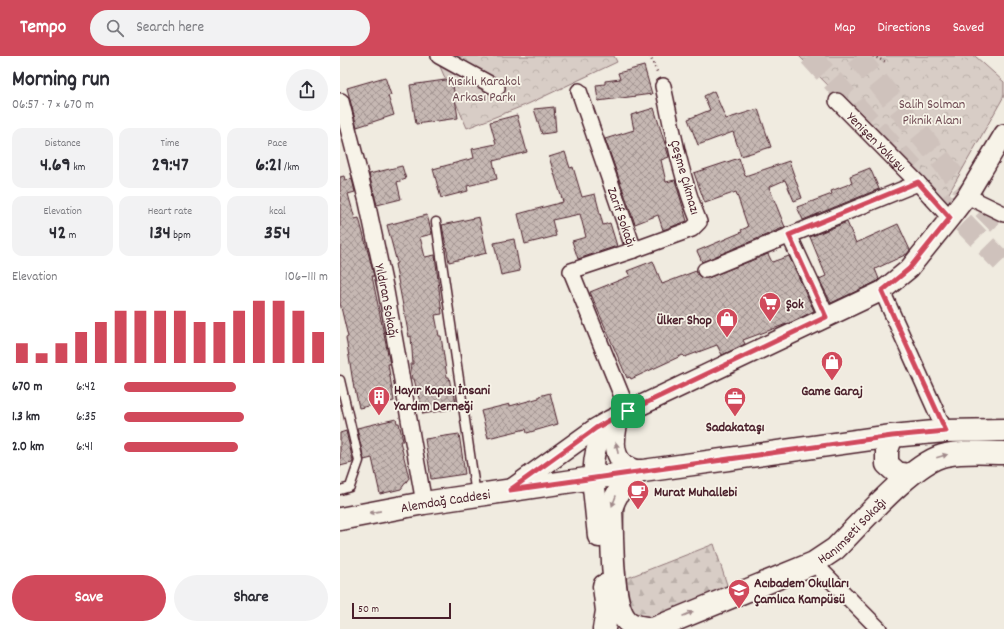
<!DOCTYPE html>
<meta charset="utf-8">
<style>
:root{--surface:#fff;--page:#f2f2f3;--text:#2b2b33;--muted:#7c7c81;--accent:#d1495b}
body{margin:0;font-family:Dekko,sans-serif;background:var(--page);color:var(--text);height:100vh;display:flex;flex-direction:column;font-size:15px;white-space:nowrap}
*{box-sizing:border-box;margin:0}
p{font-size:13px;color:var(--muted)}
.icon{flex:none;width:22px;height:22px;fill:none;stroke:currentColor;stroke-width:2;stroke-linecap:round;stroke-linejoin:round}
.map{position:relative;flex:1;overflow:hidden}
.sheet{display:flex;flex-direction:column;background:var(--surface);width:340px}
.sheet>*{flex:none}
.scale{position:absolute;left:12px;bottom:10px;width:99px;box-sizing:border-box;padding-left:4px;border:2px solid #4a1f2b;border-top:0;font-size:11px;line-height:14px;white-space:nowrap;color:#4a1f2b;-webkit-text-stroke:3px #f7f3e8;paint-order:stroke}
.pin{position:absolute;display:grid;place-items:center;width:34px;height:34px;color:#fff;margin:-17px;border-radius:8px;box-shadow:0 2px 6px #0006}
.round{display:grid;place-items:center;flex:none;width:42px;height:42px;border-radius:21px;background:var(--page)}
.headline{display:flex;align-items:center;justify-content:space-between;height:68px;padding:0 12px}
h1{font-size:22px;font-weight:700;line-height:30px}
.figures{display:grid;grid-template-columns:repeat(3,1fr);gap:6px;height:68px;padding:4px 12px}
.figures div{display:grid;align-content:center;border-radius:10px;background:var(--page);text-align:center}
.figures b{font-size:20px;font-weight:700}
.figures small{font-size:11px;font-weight:400}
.figures p{font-size:11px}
.chart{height:112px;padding:8px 12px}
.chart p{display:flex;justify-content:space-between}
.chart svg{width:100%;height:72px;margin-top:4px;stroke:var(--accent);stroke-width:6}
.action{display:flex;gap:8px;margin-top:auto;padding:8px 12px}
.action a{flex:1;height:46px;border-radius:24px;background:var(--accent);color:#fff;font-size:16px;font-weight:700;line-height:46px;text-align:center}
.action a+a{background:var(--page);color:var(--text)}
ul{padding:0 12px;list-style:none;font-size:13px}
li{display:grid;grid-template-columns:64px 48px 1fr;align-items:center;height:30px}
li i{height:10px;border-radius:5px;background:var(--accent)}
header{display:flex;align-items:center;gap:24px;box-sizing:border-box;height:56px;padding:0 20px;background:var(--accent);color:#fff}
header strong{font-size:19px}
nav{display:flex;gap:22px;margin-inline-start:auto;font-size:14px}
.search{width:280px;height:36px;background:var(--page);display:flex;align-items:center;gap:10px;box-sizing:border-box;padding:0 14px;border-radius:22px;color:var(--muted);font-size:15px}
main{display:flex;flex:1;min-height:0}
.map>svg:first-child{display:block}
</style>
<header>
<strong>Tempo</strong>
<div class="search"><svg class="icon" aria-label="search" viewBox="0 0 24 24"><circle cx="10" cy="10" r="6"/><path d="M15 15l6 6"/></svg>Search here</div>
<nav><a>Map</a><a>Directions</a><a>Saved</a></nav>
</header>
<main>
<section class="sheet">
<div class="headline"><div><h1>Morning run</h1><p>06:57 · 7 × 670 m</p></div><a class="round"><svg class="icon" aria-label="share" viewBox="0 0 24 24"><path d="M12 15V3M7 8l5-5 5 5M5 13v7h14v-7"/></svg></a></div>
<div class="figures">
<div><p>Distance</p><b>4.69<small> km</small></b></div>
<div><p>Time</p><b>29:47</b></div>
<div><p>Pace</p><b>6:21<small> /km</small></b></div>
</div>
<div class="figures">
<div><p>Elevation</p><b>42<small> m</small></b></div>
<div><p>Heart rate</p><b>134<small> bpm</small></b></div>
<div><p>kcal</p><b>354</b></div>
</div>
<div class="chart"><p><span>Elevation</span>106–111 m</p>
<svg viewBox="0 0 160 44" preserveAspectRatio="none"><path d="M5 44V32M15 44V38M25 44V32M35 44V25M45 44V19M55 44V12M65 44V12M75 44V12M85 44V12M95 44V19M105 44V19M115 44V12M125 44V6M135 44V6M145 44V12M155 44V25"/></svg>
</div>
<ul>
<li><b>670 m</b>6:42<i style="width:55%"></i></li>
<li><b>1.3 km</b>6:35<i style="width:59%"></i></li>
<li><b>2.0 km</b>6:41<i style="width:56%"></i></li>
</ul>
<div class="action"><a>Save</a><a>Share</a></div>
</section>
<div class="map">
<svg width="664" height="573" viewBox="0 0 664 573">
<defs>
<pattern id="forest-firs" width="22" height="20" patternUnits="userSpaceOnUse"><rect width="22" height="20" fill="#d8cdc6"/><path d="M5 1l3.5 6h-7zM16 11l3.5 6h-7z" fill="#bbb0aa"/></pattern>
<pattern id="park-crowns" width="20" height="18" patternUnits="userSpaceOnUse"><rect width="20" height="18" fill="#d8cdc6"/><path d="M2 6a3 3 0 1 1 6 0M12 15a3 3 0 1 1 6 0" fill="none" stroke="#bbb0aa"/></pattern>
<pattern id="building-cross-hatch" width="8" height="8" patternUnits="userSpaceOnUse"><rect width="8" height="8" fill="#c6b8b3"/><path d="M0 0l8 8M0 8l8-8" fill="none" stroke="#a39592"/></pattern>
</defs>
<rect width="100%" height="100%" fill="#f0ebe0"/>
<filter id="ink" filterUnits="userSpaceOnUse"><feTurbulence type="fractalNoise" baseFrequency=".025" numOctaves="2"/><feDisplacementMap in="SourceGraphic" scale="8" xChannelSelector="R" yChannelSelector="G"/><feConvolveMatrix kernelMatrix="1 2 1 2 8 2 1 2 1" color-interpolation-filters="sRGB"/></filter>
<g filter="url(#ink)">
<!-- forest -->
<path fill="url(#forest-firs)" stroke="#917678" d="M285,435l-3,89 92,-36 14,44 -92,40 -20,-19 -15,-111z"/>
<!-- park -->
<g fill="url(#park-crowns)" stroke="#917678">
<path d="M102,0h172l3,6 -89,42 -61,24 -29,-66z"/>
<path d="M459,0h176l29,26v14l-60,106z"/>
</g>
<!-- building -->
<g fill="url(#building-cross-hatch)" stroke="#4a1f2b">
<path d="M304,10l8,28 -54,7 -2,-16 9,-1v-3l15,-2 -2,-6z"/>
<path d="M45,21l6,18 -3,1 6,19 -37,12 -10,-39z"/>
<path d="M112,23l6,39 -42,6 -6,-39z"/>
<path d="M374,35l12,28 32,-10 13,38 -30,9 -8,-24 -35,13 -10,-26 22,-9 -6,-14z"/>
<path d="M214,51l2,25 -14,2 -8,-25z"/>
<path d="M314,52l15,49 -8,3 5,22 9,-2 12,41 -24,9 -5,-15 -23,9 -30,-85 29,-9 -3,-15z"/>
<path d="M177,59l10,37 -34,9 4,18 -30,7 1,5 -27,7 -8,-29 41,-11 -2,-9 24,-5 -6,-22z"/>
<path d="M225,96l5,16 3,-1 9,30 13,-3 8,31 7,-2 7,23 -39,13 -6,-18 14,-4 -6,-23 -28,6 4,16 -31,8 -7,-30 45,-12 -14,-45z"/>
<path d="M399,102l6,18 44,-15 13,37 -8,3 -9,-21 -16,7 16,40 -83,35 -5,-11 45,-19 -1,-2 7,-3 -12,-35 -31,11 -11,-30z"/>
<path d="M62,110l4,13 -9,3 4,17 -24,6 -8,-31z"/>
<path d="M530,112l9,21 -76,31 -6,-13 35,-13 -1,-3 21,-8 -2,-7z"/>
<path d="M4,120l1,4 7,-1 3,13 -7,2 7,25 4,-1 10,38 5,20h-2l18,88h-2l6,37 -35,7 -4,-19h-1l-8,-51 2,-1 -8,-34v-126z"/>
<path d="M87,159l5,19 -12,3 5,20 10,-2 7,59 -7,1 4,21h2l6,41h2l3,16h2l3,15 -34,6 -9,-35h-2l-2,-15h3l-2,-28 -2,1 -14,-73 2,-1 -10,-38z"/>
<path d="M139,161l8,36 -38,9 -7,-37z"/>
<path d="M507,166l9,21 42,-19 12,26 -3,4 -32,15 4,10 -3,3 -45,21 -12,-24 7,-3 -16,-39z"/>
<path d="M174,183l6,32 -19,4 -7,-32z"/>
<path d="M428,198l4,8 17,-6 25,55 -22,11 -49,18 2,4 -23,11 -5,-10 -32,12 -2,-2 -52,24 -1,-2 -3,1 -37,-86 40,-16 -3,-5 26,-10 9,23 34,-13 4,6 8,1z"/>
<path d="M210,337l8,31 -31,9 -1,-4 -38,9 -7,-27 29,-7v2l29,-8v-2z"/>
<path d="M56,363l1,4h2l4,18h-3l9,37 -8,11 -21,5 -8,-36 -8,2 -7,-32z"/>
<path d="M6,375l7,30 -1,2 -12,3v-33z"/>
<path d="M119,378l6,40 -34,5 -6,-40z"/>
</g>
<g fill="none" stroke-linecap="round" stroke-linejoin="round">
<!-- primary-tunnel -->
<g stroke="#cfc2bc" stroke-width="22" stroke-dasharray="22 11" stroke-linecap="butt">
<path d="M470,0l103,113"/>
<path d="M517,0l109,135 38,38"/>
<path d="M600,143l64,65"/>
</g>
<!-- service casing -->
<g stroke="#4a1f2b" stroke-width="11">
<g id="service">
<path d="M96,166l40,273"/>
<path d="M0,324l19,81 -9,26 -10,3"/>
</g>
</g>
<!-- minor casing -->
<g stroke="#4a1f2b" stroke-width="18">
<g id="minor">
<path d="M99,0l58,32"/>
<path id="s1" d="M239,35l55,159 -63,21 57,140"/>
<path id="s2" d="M1,45l26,101 19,89 38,212"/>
<path id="s3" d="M497,45l81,82 32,35"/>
<path d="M627,140l37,18"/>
<path d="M449,179l38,82"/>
<path d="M294,194l58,-21 7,-7c-18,-44 -26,-90 -36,-136"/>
<path d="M365,214l213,-87"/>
<path d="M542,235l63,140"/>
<path d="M474,507l65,66"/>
</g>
</g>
<!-- tertiary casing -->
<g stroke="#4a1f2b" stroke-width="22">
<g id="tertiary">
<path d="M280,359c-4,14 -10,38 4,49 4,3 10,5 15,7"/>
<path d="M253,422c0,-26 3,-37 21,-56"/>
<path d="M170,434l86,-62 14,-8 272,-129 27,-22 41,-51 17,-22 37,-62"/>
</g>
</g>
<!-- primary casing -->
<g stroke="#4a1f2b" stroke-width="25">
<g id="primary">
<path d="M552,380l-5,14v14l10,9 12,2"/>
<path d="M299,415c-13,12 -24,21 -28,39 2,25 -1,95 16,111 6,6 16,6 23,8"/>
<path d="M253,422l6,58"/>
<path id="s4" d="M0,463l84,-16 169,-25 299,-42 53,-5 59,-1"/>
<path d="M264,530l3,25 -3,18"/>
<path id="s5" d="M313,573l161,-66 21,-14c24,-24 80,-89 111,-94 18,-4 39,-2 58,-2"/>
</g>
</g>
<!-- path -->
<g stroke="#4a1f2b" stroke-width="2.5" stroke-dasharray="1 3" stroke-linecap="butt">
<path d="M310,0l8,18"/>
<path d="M533,0l13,6"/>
</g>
<!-- service -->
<use href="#service" stroke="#f7f3e8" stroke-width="8"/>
<!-- minor -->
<use href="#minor" stroke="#f7f3e8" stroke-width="15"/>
<!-- tertiary -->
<use href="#tertiary" stroke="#f7f3e8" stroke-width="19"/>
<!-- primary -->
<use href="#primary" stroke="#f7f3e8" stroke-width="22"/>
</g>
<!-- one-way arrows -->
<defs><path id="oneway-solid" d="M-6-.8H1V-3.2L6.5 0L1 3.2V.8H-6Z"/></defs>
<g fill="#a0898a">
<use href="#oneway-solid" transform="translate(277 392) rotate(-101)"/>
<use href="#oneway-solid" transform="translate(602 400) rotate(-16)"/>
<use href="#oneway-solid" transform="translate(274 445) rotate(111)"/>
<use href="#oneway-solid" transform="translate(35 456) rotate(169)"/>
<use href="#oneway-solid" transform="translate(348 558) rotate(-23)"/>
</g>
</g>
<g fill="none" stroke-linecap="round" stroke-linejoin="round" filter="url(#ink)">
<!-- route casing -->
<g stroke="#fff" stroke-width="8">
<path id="route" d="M578,126l32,36 -41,51 -27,22 64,140 -54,5 -382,54 86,-62 14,-8 216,-103 -37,-82z"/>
</g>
<!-- route -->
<use href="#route" stroke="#d1495b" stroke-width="5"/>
</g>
<!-- icons -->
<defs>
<g id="supermarket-pin" transform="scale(1.15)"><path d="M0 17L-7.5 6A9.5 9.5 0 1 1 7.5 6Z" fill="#d1495b" stroke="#f7f3e8"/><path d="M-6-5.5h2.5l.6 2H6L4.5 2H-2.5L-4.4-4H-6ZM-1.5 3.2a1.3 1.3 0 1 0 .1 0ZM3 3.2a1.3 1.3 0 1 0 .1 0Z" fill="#fff"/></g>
<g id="shop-pin" transform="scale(1.15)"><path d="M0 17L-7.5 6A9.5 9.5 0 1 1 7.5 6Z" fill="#d1495b" stroke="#f7f3e8"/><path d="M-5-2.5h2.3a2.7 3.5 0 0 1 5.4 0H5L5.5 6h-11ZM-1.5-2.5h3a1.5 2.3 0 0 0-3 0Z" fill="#fff"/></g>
<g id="building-pin" transform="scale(1.15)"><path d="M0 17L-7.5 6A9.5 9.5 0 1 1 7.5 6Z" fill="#d1495b" stroke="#f7f3e8"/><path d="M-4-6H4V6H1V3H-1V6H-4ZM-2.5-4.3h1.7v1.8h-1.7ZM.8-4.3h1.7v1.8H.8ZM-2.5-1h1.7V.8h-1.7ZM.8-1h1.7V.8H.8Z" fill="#fff"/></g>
<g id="office-pin" transform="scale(1.15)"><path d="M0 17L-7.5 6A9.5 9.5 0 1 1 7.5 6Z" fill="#d1495b" stroke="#f7f3e8"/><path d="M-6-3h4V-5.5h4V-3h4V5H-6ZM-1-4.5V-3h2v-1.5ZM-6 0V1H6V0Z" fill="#fff"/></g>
<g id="cafe-pin" transform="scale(1.15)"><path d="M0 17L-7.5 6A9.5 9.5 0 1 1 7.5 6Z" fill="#d1495b" stroke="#f7f3e8"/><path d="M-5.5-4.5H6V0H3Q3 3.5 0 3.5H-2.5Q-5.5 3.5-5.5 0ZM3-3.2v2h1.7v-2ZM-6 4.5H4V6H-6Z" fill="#fff"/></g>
<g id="school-pin" transform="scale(1.15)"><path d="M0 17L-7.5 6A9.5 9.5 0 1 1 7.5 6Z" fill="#d1495b" stroke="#f7f3e8"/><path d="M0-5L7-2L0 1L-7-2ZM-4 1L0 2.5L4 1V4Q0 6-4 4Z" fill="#fff"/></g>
</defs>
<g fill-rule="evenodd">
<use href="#supermarket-pin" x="430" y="247"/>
<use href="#shop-pin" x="387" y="263"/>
<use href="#shop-pin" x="492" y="306"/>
<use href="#building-pin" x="39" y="341"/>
<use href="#office-pin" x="395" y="342"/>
<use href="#cafe-pin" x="298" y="435"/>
<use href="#school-pin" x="399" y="534"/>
</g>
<g text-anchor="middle" stroke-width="3.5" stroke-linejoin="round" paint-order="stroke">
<!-- park labels -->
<g font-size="14" fill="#6e4a52" stroke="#f7f3e8">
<text x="144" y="29">Kısıklı Karakol<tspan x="144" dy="16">Arkası Parkı</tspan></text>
<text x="592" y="52">Salih Solman<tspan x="592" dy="16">Piknik Alanı</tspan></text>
</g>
<!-- street labels -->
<g font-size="14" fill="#4a1f2b" stroke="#f7f3e8">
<text dy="5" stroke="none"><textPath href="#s3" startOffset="57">Yenişen Yokuşu</textPath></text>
<text transform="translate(346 121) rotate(74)" y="5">Çeşme Çıkmazı</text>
<text dy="5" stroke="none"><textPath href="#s1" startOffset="133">Zarif Sokağı</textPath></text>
<text dy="5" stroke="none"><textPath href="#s2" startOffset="205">Yıldıran Sokağı</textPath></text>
<text dy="5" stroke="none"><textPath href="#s4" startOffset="107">Alemdağ Caddesi</textPath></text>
<text dy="5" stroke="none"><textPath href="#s5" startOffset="224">Hanımseti Sokağı</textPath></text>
</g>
<!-- poi labels -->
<g font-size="14" font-weight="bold" fill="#4a1f2b" stroke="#f7f3e8" text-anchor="start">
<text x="446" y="252">Şok</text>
<text x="372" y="268" text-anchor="end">Ülker Shop</text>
<text x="54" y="338">Hayır Kapısı İnsani<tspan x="54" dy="16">Yardım Derneği</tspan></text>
<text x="492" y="339" text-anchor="middle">Game Garaj</text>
<text x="395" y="375" text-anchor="middle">Sadakataşı</text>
<text x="314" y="440">Murat Muhallebi</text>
<text x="414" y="531">Acıbadem Okulları<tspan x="414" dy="16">Çamlıca Kampüsü</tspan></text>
</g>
</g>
</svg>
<div class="scale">50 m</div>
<div class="pin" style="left:288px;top:355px;background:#1e9e55"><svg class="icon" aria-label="arrive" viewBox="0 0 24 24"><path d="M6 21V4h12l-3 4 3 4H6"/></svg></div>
</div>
</main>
